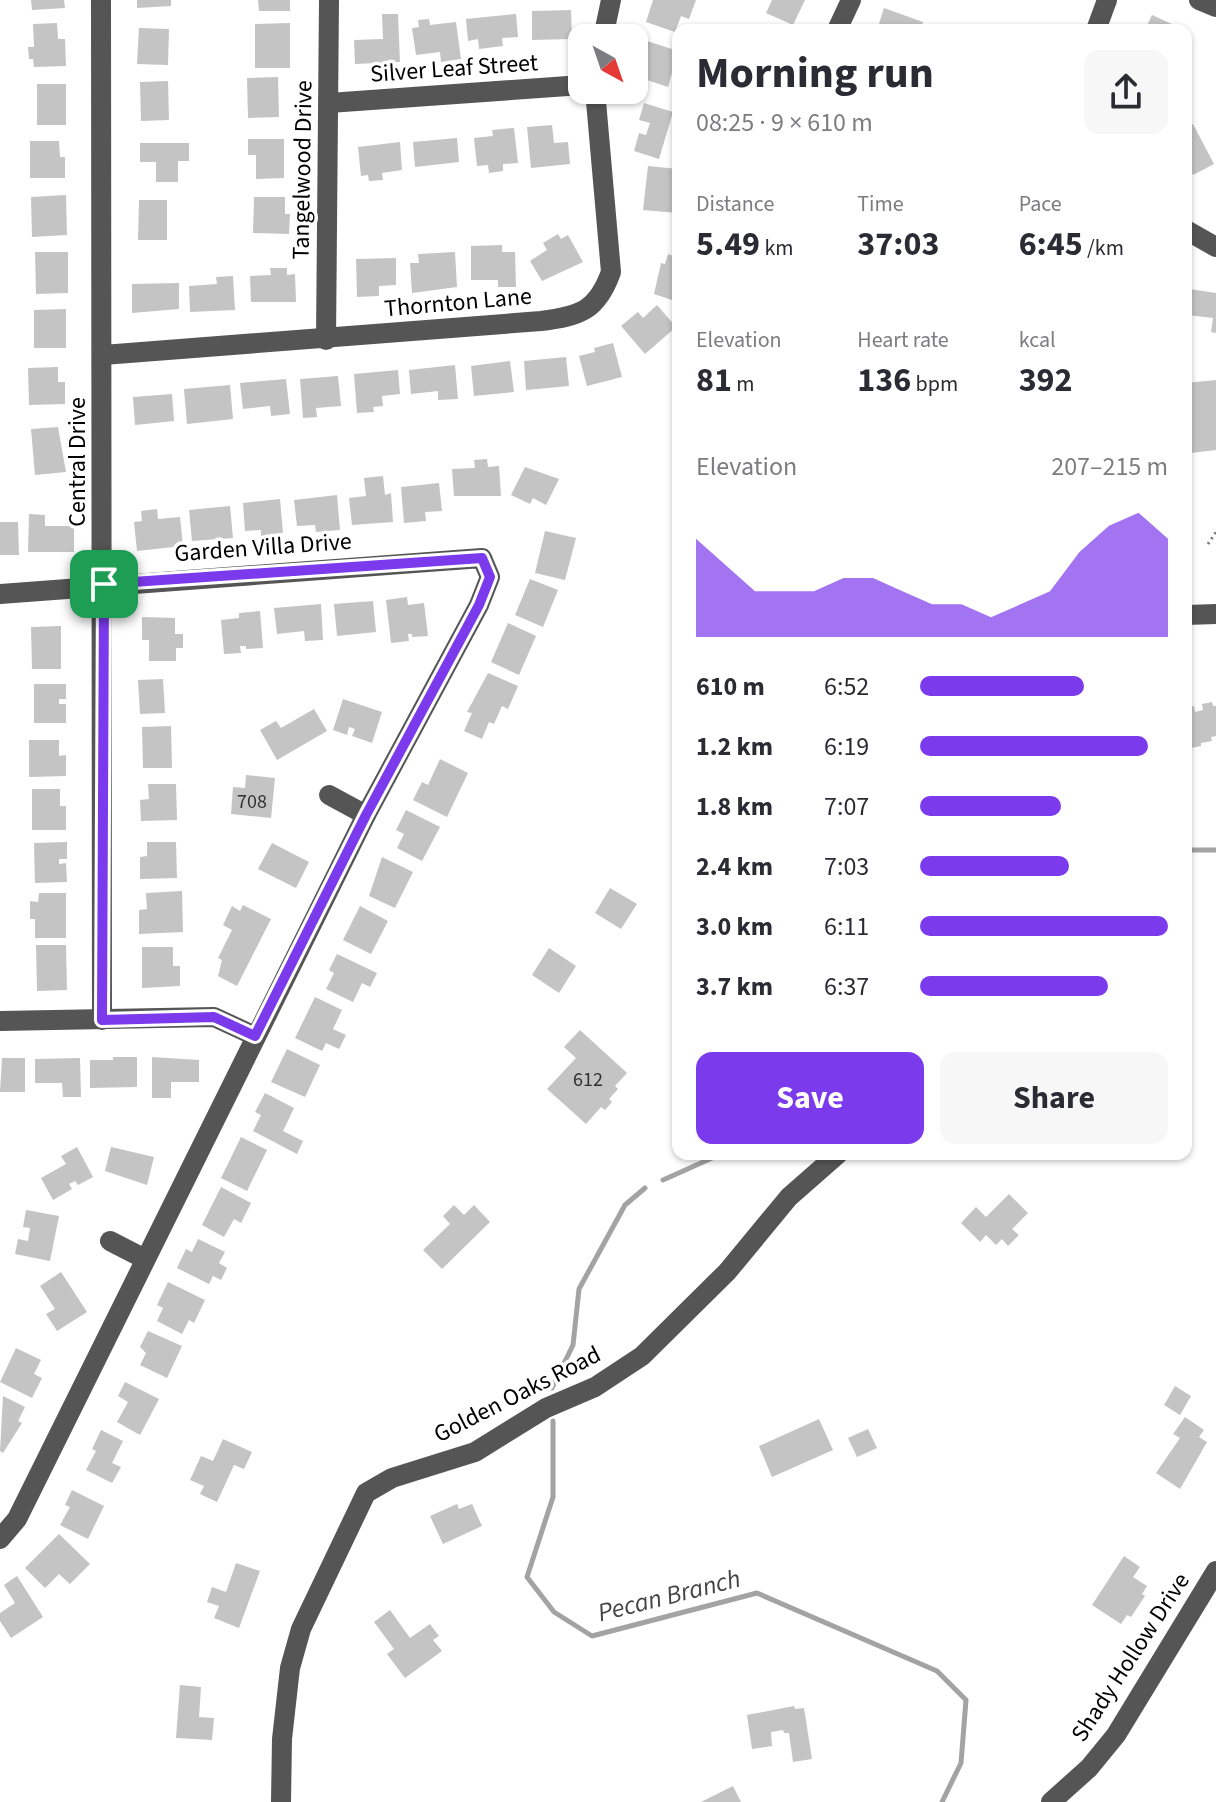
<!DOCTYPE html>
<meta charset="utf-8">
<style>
:root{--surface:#fff;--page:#f7f7f7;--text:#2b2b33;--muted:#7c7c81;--accent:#7c3aed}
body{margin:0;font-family:"Source Sans 3",sans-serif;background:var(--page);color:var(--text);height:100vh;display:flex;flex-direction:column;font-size:30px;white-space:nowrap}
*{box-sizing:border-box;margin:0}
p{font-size:26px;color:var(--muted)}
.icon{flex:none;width:44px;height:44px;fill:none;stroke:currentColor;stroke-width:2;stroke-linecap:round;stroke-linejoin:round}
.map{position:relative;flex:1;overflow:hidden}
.sheet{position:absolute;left:672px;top:24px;width:520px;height:1136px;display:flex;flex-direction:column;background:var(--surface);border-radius:16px;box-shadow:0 2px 6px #0004}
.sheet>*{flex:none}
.needle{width:52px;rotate:140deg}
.fabs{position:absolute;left:568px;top:24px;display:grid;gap:16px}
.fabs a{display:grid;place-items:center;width:80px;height:80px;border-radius:16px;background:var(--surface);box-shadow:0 2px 6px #0004;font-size:40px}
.pin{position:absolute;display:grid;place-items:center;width:68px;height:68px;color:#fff;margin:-34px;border-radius:16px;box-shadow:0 4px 12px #0006}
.round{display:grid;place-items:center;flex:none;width:84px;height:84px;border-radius:16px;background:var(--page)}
.overview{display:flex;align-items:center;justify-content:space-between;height:136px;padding:0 24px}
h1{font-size:44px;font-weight:700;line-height:60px}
.figures{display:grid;grid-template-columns:repeat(3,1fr);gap:12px;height:136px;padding:8px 24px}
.figures div{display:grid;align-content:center}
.figures b{font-size:34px;font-weight:700}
.figures small{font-size:22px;font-weight:400}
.figures p{font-size:22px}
.chart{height:224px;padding:16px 24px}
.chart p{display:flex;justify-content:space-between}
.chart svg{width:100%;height:144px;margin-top:8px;fill:var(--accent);opacity:.7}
.button{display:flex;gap:16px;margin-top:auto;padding:16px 24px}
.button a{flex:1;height:92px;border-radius:16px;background:var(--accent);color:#fff;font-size:32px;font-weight:700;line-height:92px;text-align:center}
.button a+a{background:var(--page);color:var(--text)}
ul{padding:0 24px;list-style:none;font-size:26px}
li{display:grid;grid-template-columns:128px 96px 1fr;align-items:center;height:60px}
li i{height:20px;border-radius:10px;background:var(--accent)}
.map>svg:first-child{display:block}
</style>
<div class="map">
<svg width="1216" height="1802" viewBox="0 0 1216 1802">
<rect width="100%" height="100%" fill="#fff"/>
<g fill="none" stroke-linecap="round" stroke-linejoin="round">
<!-- stream -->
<g stroke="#a3a3a3" stroke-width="5">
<path d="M1186,850h30"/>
<path d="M663,1180l58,-26"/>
<path d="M552,1388l21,-43 6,-56 46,-84 20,-17"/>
<path d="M553,1421v76l-26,80 27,35 38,24 165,-43 180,78 29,29 -5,63 -19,39"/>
</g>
</g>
<!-- building -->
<g fill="#c4c4c4">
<path d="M31,0h33l1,8 -33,2z"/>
<path d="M137,0h34v6l-34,2z"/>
<path d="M258,0h32v11h-31z"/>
<path d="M653,0h43l-7,19 -8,-3 -6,16 -29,-10z"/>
<path d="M772,0h33l-12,25 -27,-12z"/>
<path d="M884,8l39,14 -3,8h-43z"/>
<path d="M571,10l1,29 -40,1v-29z"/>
<path d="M382,14h16l2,48 -45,2 -1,-24 29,-1z"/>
<path d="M516,14l2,23 -16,1 1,8 -24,3 -1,-10 -10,2 -2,-22z"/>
<path d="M1152,15l33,15h-40z"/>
<path d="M429,19l1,6 26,-3 5,37 -20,3 -1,-10 -24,3 -4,-27 7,-1 -1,-7z"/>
<path d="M57,23l1,16h7l1,27 -32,1 -1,-8h-4l-1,-12h6l-1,-23z"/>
<path d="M290,23v45h-35v-44z"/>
<path d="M139,28l30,1 -1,36 -31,-1z"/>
<path d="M644,40l34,11 -10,36 -30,-10 5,-16 -6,-2z"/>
<path d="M278,77l1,40 -31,1 -1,-40z"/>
<path d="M168,81l1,39 -28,1 -1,-39z"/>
<rect x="37" y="84" width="29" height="41"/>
<path d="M644,103l29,9 -14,47 -25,-8 5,-18 7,2 4,-12 -11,-3z"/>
<path d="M1193,124l21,40 -21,11 -7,-13v-34z"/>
<path d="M552,125l2,18 14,-1 2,22 -39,4 -4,-41z"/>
<path d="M514,128l4,35 -15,1v7l-14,2 -1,-8 -11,1 -3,-28 19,-2 -1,-6z"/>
<path d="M457,138l2,24 -44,5 -2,-25z"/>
<path d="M248,139h36v39l-28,1v-24h-8z"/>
<path d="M30,141h29l1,16h5v21h-35z"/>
<path d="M400,142l2,28 -20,3 1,7 -14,1 -1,-6 -7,1 -3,-29z"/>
<path d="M140,143h49v18h-11v21h-22v-20h-16z"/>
<path d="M648,166l30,3v44l-35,-3z"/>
<path d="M66,195l1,40 -35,2 -1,-40z"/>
<path d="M254,197h31v17h5l-1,20 -36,-1z"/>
<path d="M139,200h28v40h-29z"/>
<path d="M558,234l3,5 7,-4 15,27 -41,19 -12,-20 17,-11 -4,-7z"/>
<path d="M502,245v7h13l1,35h-18v-7h-27v-34z"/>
<path d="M35,252h33v41l-32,1z"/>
<path d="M455,252l2,35 -45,6 -2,-30h9l-1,-9z"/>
<path d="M668,254l10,4v44l-24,-8 7,-31 4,1z"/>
<path d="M396,258v27l-17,1v10l-22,1 -1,-38z"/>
<path d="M270,268h17v7l8,-1 1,28h-45l-1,-26 21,-1z"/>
<path d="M233,276l2,34 -45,2 -1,-26 28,-2 -1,-7z"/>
<path d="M179,283v26l-47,4v-29z"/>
<path d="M1190,289l26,4v40l-5,-1 2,-14 -26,-3z"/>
<path d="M657,305l19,22 -31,27 -24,-28 17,-14 5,6z"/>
<path d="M66,309v39h-32v-38z"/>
<path d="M613,343l9,34 -35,9 -8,-30 16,-4 -1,-4z"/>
<path d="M566,357l3,29 -43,4 -2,-29z"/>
<path d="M510,361l4,31 -40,4 -3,-30z"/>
<path d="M455,365l3,34 -20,1v-9l-27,3 -2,-24z"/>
<path d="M58,367v15h7v22l-36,1 -1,-37z"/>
<path d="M398,370l2,24 -18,2 1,10 -10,1 1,5 -17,1 -3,-39z"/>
<path d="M338,376l3,30 -25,2 1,9 -14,1 -3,-39z"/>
<path d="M286,379l4,35 -19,2 -1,-10 -27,3 -3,-26z"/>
<path d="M1216,380v70l-25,3 -2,-19h-3v-51z"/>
<path d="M230,385l3,34 -46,5 -3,-35z"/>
<path d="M172,394l2,27 -39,4 -2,-28z"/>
<path d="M58,427l8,45 -31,3 -4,-46z"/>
<path d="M487,459l1,8 11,-1 2,30h-47l-2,-27 23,-1 -1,-8z"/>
<path d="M525,467l34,12 -13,26 -13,-7 -3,6 -19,-9z"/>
<path d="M383,476l2,19 6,-2 2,29 -41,3 -3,-27 17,-2 -2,-18z"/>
<path d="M439,483l3,28 -17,1 1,9 -22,2 -3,-36z"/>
<path d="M337,495l3,35 -24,2 -1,-7 -18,1 -3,-26z"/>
<path d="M280,499l3,34 -22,3v-6l-16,1 -2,-28z"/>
<path d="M230,506l3,32 -41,3 -3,-31z"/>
<path d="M157,509l1,10 22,-2 3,29 -46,5 -3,-29 8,-1 -1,-10z"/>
<path d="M29,514l16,1v11h29v26h-46z"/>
<path d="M0,522h18l1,33h-19z"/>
<path d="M545,531l31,7 -11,42 -30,-7z"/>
<path d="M530,579l28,11 -15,37 -28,-12z"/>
<path d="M407,597l1,8 16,-2 4,33 -16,1v-3h-4l1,7 -18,2 -5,-43z"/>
<path d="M373,601l3,31 -39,4 -3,-32z"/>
<path d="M321,604l2,36 -18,1 -1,-10 -27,3 -3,-26z"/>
<path d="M260,611l3,37 -17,1v-3h-6l1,7 -17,1 -3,-34 18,-2v-5z"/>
<path d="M142,617l33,1v16h8v14h-7v13h-27v-21h-7z"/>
<path d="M508,623l28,13 -17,39 -28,-13z"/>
<path d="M61,626v43h-29l-1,-42z"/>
<path d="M488,673l30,13 -10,23 -6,-3 -8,18 -5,-2 -7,17 -18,-8 8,-18 -5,-1z"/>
<path d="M163,679l2,34 -25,1 -2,-34z"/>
<path d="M34,684h32v15h-7v5h7v19h-32z"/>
<path d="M343,699l39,13 -10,31 -20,-7 3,-7 -6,-2 -2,8 -14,-5z"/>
<path d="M1212,702l1,4h3v30l-5,1 1,4 -11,2v3l-15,3v-41l8,-2 1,6 8,-2 -1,-6z"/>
<path d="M314,709l13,22 -50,29 -17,-30 16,-9 5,7z"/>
<path d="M171,726l1,42h-29l-1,-41z"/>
<path d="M29,740h30v16l7,-1v21l-37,1z"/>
<path d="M440,759l28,14 -21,44 -34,-17 9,-18 6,3z"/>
<path d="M246,775l29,3 -4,40 -40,-4 2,-27 12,1z"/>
<path d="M148,784h28l1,36 -36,1 -1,-21 9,-1z"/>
<path d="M32,789h28v17h6v24h-34z"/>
<path d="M406,810l34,17 -18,34 -25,-13 7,-14 -8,-4z"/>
<path d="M67,842v17h-8v5l7,-1 1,19 -32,1 -1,-40z"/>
<path d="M147,842h29l1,36 -37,1v-22l7,-1z"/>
<path d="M272,843l37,19 -13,26 -38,-19z"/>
<path d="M382,857l31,15 -18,36 -26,-12z"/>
<path d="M610,888l27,16 -16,25 -26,-16z"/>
<path d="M182,891l1,41 -44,2v-24l8,-1 -1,-16z"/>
<path d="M39,893h27v45h-31v-19h-5v-18l8,1z"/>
<path d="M243,905l28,14 -34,67 -19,-10 4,-16 -4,-2 14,-28 -9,-5 9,-19 8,5z"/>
<path d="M360,906l28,15 -17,33 -28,-14z"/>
<path d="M36,945h30l1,45 -30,1z"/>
<path d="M142,947h31v19h7v20l-38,2z"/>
<path d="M549,948l27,18 -17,27 -27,-18z"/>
<path d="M337,954l40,19 -7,14 -8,-4 -9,19 -27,-13 8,-16 -5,-3z"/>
<path d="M315,997l27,13 -9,19 13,6 -7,14 -13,-6 -4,8 -27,-13z"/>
<path d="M580,1030l47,43 -12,13 3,3 -9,10 3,3 -7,8 -4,-3 -15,17 -39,-35 29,-31 -12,-11z"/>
<path d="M287,1049l33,16 -15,32 -34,-15z"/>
<path d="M113,1057h24v30l-47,1v-28h23z"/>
<path d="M152,1057l47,3v22h-28v16h-19z"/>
<path d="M2,1058h23v34h-25z"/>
<path d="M80,1058l1,39h-18l-1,-14h-27v-24z"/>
<path d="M265,1093l29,15 -11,23 20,10 -6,13 -44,-23 8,-16 -6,-3z"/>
<path d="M241,1137l26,13 -20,41 -26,-13z"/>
<path d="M77,1147l16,30 -15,8 -3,-4 -6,3 3,5 -19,11 -12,-22 25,-14 -5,-8z"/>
<path d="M111,1147l43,10 -7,28 -42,-14z"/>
<path d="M221,1187l30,16 -10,20 -7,-4 -10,18 -22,-12z"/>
<path d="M1009,1194l19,19 -16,16 7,6 -11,11 -6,-7 -6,6 -10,-10 -6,7 -19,-19 15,-16 10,10z"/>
<path d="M454,1205l10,10 10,-10 16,17 -48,47 -19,-19 27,-26 -7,-8z"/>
<path d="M26,1210l33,6 -9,45 -35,-7 3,-15 10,2 2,-13 -7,-1z"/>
<path d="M198,1239l27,13 -6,11 8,5 -6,12 -8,-4 -4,8 -32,-16 9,-19 6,3z"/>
<path d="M61,1272l26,40 -30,19 -11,-17 9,-5 -15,-23z"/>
<path d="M168,1282l37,18 -11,23 -5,-3 -7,14 -25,-13 6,-13 -6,-3z"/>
<path d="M148,1331l34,15 -15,32 -27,-13 6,-12 -6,-6z"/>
<path d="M16,1348l25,12 -7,14 8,4 -10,20 -32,-16z"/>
<path d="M125,1382l34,17 -19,36 -23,-13 11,-20 -10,-6z"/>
<path d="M1175,1386l16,10 -11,19 -16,-10z"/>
<path d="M3,1396l22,11 -7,14 4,2 -19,30 -3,-2z"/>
<path d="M1185,1417l19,13 -5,7 8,5 -27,47 -24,-16 24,-35 -7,-4z"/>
<path d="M819,1419l14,31 -61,27 -13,-31z"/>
<path d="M868,1429l9,19 -20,9 -9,-19z"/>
<path d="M101,1430l22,11 -11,22 9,4 -9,16 -26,-13 10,-19 -4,-2z"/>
<path d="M223,1439l29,13 -8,17 -10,-4 -17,37 -17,-8 4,-8 -14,-6 11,-24 12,5z"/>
<path d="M72,1490l32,16 -16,33 -28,-14 10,-18 -5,-2z"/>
<path d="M457,1504l2,5 13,-5 10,22 -39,18 -13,-28z"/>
<path d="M59,1534l31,30 -20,20 -11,-10 -14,14 -20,-20z"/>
<path d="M1124,1556l16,11 -7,10 14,9 -5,8 3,2 -14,21 -4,-2 -6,9 -29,-19z"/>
<path d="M236,1563l24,8 -21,57 -25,-10 5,-12 -12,-4 5,-15 14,5z"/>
<path d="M17,1576l26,41 -32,21 -11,-17v-8l15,-10 -11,-18z"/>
<path d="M390,1610l20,28 20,-14 9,12 -6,4 9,11 -37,27 -18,-24 7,-5 -20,-27z"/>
<path d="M180,1685l21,2 -2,30 15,1 -2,22 -36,-2z"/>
<path d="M794,1706l1,3 9,-1 8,51 -19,3 -4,-29h-5l-1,-3 -12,2 1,14 -20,3 -5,-34z"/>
<path d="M733,1786l8,16h-40z"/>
</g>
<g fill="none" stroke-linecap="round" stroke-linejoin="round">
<!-- path -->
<path stroke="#777" stroke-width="3" stroke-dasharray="2 4" stroke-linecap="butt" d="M1208,544l8,-12"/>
<!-- minor -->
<g stroke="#555" stroke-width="20">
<path d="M101,0l1,1020"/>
<path d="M1199,0l17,7"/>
<path d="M837,30l14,-30"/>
<path d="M1096,30l11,-30"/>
<path d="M603,38l8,-38"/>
<path d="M329,103l253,-18"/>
<path d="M1186,230l30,17"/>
<path d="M326,340l3,-340"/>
<path d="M103,355l438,-34c39,-5 56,-10 70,-49l-16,-182"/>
<path d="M0,594l482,-36 8,19 -11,28 -113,210 -349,704 -17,20"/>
<path d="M1186,615l30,-1"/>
<path d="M329,795l37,20"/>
<path d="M0,1021l214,-4 41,19"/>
<path d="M110,1241l35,18"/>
<path d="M281,1802l1,-63 8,-71 11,-39 65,-136 26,-15 83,-26 71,-44 49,-21 47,-31 85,-84 62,-75 49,-43"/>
<path d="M1051,1802l38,-34 27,-33 100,-164"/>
</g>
</g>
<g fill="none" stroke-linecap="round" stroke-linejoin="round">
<!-- route casing -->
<g stroke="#fff" stroke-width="16">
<path id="route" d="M482,558l8,19 -11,28 -113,210 -111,221 -41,-19 -112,3 2,-436z"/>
</g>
<!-- route -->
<use href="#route" stroke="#7c3aed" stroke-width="10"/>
</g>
<g text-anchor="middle" stroke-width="7" stroke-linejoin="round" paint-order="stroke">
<!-- number labels -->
<g font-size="20" fill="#313131">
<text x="252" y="808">708</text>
<text x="588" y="1086">612</text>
</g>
<!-- street labels -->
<g font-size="24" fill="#000" stroke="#fff">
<text transform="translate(454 68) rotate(-4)" y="8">Silver Leaf Street</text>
<text transform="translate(302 170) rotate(-89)" y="8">Tangelwood Drive</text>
<text transform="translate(458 302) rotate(-5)" y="8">Thornton Lane</text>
<text transform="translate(77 462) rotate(-90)" y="8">Central Drive</text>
<text transform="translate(263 547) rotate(-4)" y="8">Garden Villa Drive</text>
<text transform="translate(517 1394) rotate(-27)" y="8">Golden Oaks Road</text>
<text transform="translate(1130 1657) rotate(-57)" y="8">Shady Hollow Drive</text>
</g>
<!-- water labels -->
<g font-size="26" font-style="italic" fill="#444" stroke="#fff">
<text transform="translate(669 1595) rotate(-14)" y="9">Pecan Branch</text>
</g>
</g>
</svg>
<div class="fabs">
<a><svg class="needle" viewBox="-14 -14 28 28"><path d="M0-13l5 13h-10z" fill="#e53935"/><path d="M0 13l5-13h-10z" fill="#7c7c81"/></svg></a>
</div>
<div class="pin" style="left:104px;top:584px;background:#1e9e55"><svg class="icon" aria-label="arrive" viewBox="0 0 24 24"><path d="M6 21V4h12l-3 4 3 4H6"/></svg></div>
<section class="sheet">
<div class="overview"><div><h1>Morning run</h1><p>08:25 · 9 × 610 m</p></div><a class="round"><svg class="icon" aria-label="share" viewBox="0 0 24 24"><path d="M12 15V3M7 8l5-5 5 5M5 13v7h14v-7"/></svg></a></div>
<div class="figures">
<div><p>Distance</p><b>5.49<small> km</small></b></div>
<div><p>Time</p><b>37:03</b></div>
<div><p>Pace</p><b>6:45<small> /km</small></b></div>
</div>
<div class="figures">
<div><p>Elevation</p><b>81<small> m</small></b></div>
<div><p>Heart rate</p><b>136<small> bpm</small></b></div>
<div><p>kcal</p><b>392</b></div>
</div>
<div class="chart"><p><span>Elevation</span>207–215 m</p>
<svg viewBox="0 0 160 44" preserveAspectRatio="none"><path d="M0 44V14L10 22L20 30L30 30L40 30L50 26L60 26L70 30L80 34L90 34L100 38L110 34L120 30L130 18L140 10L150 6L160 14V44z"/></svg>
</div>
<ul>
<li><b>610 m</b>6:52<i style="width:66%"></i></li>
<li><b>1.2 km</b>6:19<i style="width:92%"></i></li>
<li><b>1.8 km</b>7:07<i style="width:57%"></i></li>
<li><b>2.4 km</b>7:03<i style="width:60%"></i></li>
<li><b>3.0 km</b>6:11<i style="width:100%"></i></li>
<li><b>3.7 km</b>6:37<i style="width:76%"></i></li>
</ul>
<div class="button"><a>Save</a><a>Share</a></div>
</section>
</div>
